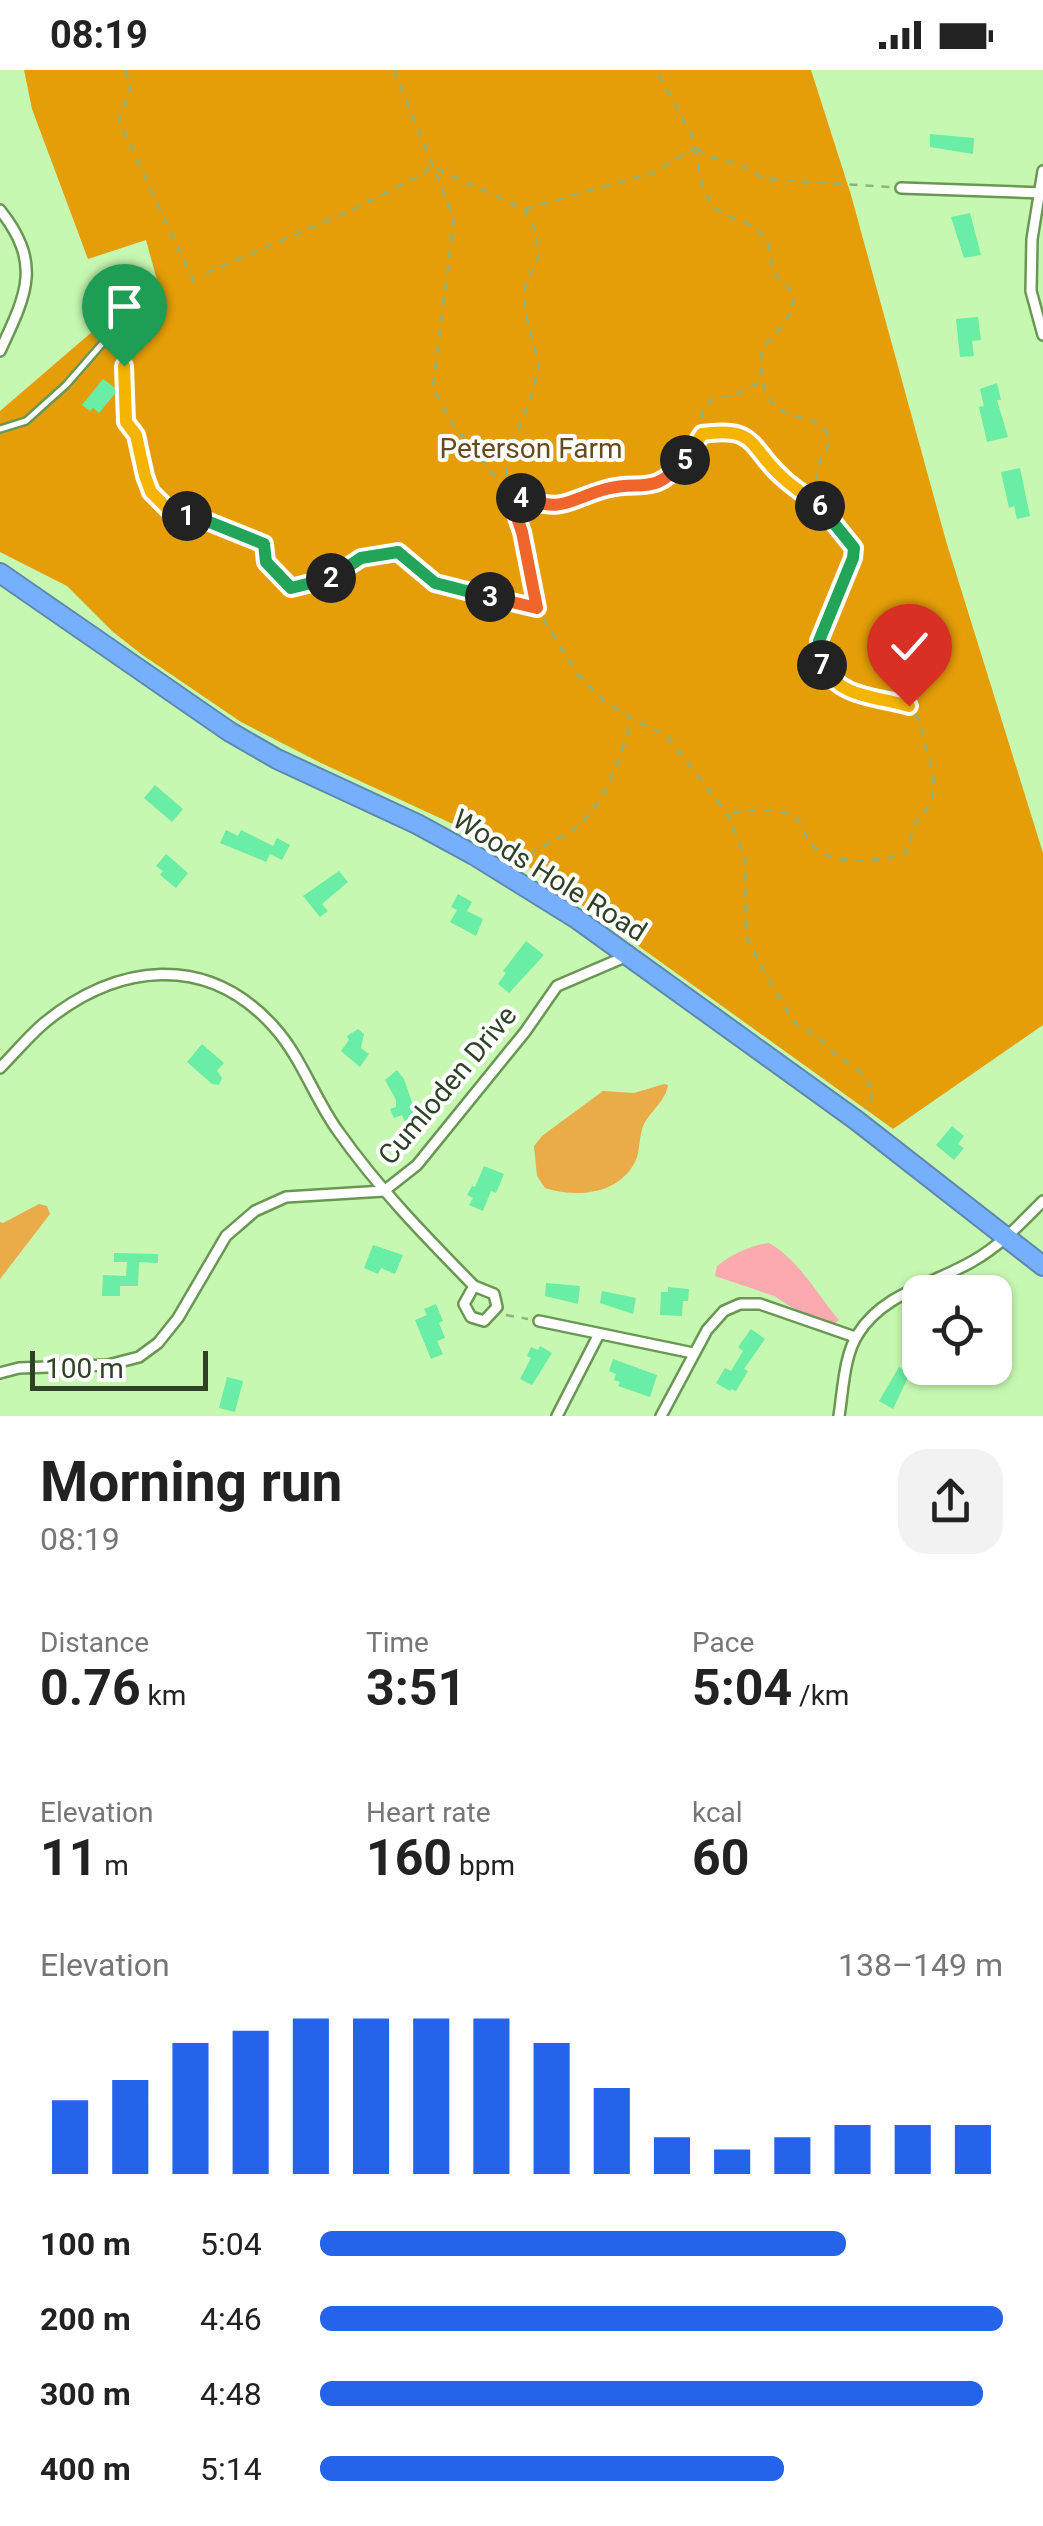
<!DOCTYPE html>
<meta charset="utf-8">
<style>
:root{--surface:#fff;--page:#f2f2f2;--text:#222;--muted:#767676;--accent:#2563eb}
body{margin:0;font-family:Roboto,sans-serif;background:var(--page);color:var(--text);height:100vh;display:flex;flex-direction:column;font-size:38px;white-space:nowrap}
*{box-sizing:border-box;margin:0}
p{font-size:32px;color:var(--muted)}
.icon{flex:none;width:55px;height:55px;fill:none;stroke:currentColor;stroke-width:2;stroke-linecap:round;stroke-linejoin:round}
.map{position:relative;height:1346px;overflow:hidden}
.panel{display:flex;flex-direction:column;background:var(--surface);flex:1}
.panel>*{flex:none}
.buttons{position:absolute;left:902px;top:1205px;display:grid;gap:20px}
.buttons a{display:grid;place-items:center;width:110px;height:110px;border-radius:20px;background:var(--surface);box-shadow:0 2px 8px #0004;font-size:50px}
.scale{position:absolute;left:30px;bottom:25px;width:178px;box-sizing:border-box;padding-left:10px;border:5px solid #2f4226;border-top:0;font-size:28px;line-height:35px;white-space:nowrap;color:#2f4226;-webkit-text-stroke:8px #fff;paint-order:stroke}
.pin{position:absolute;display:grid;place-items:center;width:85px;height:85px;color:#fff;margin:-102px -42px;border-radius:50% 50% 50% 0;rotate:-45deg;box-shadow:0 0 10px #0007}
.pin .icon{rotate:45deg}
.km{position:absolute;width:50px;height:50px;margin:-25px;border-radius:50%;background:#222;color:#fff;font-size:28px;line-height:50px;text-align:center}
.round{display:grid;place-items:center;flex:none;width:105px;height:105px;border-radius:30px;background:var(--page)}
.head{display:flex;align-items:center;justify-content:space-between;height:170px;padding:0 40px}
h1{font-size:55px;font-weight:700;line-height:75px}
.metrics{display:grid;grid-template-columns:repeat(3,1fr);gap:15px;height:170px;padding:10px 40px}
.metrics div{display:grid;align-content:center}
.metrics b{font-size:50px;font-weight:700}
.metrics small{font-size:28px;font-weight:400}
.metrics p{font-size:28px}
.chart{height:280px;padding:20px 40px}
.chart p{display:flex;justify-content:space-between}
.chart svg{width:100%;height:180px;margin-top:10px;stroke:var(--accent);stroke-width:6}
ul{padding:0 40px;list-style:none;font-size:32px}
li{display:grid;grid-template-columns:160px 120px 1fr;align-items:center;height:75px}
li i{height:25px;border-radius:12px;background:var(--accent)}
.status{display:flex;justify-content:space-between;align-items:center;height:70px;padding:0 50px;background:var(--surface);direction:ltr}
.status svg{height:28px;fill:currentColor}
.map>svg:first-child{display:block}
</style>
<div class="status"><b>08:19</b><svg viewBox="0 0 49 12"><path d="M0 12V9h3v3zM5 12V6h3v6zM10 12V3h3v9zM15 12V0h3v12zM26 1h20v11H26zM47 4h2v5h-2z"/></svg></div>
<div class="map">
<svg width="1043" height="1346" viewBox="0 0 1043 1346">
<rect width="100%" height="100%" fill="#c7f8b1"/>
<!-- green -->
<g fill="#e9ac49">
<path d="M664,1014l4,1c-2,15 -17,26 -24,39 -6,12 -3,27 -9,38 -17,33 -59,36 -90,26l-8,-12 -3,-30 8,-10 61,-45 31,2z"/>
<path d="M39,1134l8,2 3,8 -50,65v-57l3,1z"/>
</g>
<!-- forest -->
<path fill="#e59e08" d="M24,0h787l40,125 95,346 97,312v172l-150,104 -363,-261 -75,-43 -134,-62 -80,-41 -100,-68 -29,-23 -45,-45 -67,-34v-141l107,-92 2,12 52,-36 -15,-55 -58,19 -56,-150z"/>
<!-- water -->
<path fill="#fbabaf" d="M769,1173c32,19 46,49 70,77l-5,4 -14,1 -46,-29 -59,-20 2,-10c16,-12 32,-20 52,-23z"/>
<!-- building -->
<g fill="#6aeda4">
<path d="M930,64l44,4 -1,16 -43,-7z"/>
<path d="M970,143l11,42 -17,3 -13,-41z"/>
<path d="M978,247l3,23 -9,1 2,15 -14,1 -4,-38z"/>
<path d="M103,309l15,11 -19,23 -6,-5 -3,3 -8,-6z"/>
<path d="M997,313l4,17h-4l11,37 -21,5 -8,-35 5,-1 -4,-17z"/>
<path d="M1020,398l10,48 -13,3 -3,-13 -5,2 -8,-36z"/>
<path d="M155,715l28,24 -11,13 -28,-24z"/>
<path d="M226,760l12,6 3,-6 32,16 4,-8 13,7 -8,15 -12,-6 -4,8 -46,-19z"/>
<path d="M166,784l22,19 -12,15 -16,-13 3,-4 -7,-5z"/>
<path d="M339,801l9,11 -26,22 6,7 -8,6 -17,-21z"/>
<path d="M458,824l14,8 -5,9 16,8 -7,17 -26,-14 7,-12 -6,-3z"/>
<path d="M526,871l18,14 -35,38 -11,-9 8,-11 -3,-2z"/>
<path d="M358,959l6,5 -3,14 8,6 -9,13 -19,-16 8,-11 -2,-4z"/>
<path d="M202,974l22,19 -7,8 5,7 -3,7 -7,-1 -25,-22z"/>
<path d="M397,1000l7,9 14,41 -12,5 -4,-10 -8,3 -4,-9 6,-2v-7l-11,-20z"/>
<path d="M952,1056l12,10 -6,8 6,4 -10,12 -18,-15z"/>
<path d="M484,1096l20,8 -8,19 -5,-2 -8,20 -14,-6 4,-7 -6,-3 5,-9 3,1z"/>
<path d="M373,1175l30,10 -8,19 -14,-6 -3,6 -14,-6z"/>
<path d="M114,1183l44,1v9l-19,-1 -1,24h-18v10h-18l1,-21 23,1 1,-14h-13z"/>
<path d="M546,1213l34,3 -2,18 -33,-8z"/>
<path d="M668,1217l21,2 -1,12h-5l-1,15 -22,-1 1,-23h7z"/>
<path d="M602,1221l34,7 -3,16 -33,-11z"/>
<path d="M436,1234l7,17 -4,2 6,15 -8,3 6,13 -12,5 -16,-39 12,-5 -3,-6z"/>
<path d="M751,1259l14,10 -21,30 4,2 -12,20 -5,-2 -1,2 -14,-8 9,-15 6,3 12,-20 -5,-4z"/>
<path d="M540,1276l12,7 -20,32 -12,-6 11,-21 -4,-2 4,-9 7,3z"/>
<path d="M613,1289l44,16 -7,22 -32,-11 2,-4 -6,-2 2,-6 -7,-3z"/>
<path d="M899,1297l11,6 -17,36 -14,-8z"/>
<path d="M227,1307l16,4 -8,31 -16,-4z"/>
</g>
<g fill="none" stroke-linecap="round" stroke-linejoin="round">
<!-- lane casing -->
<g stroke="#6a9754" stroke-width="10">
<path id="lane" d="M0,359l26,-8 40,-36 49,-56 7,-31"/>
</g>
<!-- street casing -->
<g stroke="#6a9754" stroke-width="14">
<g id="street">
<path d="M1043,101l-11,68 -1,52 12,44"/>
<path d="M901,118l142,5"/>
<path d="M0,140c43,54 26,85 0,141"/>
<path d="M0,998c14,-14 28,-31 43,-44 73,-61 164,-72 231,3 28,31 40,71 64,104 40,57 88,106 136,155l20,8 3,13 -13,14 -13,-4 -7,-13 10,-18"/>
<path d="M539,1251l154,32"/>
<path d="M0,1303l19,-5 89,-3 31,-8 19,-14 20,-25 48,-82 29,-25 31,-14 98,-6 33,-26 108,-133 32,-46 70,-30"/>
<path d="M557,1346l42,-82"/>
<path d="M661,1346l46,-86 17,-19 16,-7h20l95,33"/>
<path d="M839,1346c4,-25 5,-61 19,-82 25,-41 76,-50 115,-73 27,-15 48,-38 70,-60"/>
</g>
</g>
<!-- highway casing -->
<g stroke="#5d89b0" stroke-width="22">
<path id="highway" d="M0,503l230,159 47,27 140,65 57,31 103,64 279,201 187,146"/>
</g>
<!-- path -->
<g stroke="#8db37c" stroke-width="2.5" stroke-dasharray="8 8" stroke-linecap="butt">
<path d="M125,0l6,15 -12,36 75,161"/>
<path d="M394,0l60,148 -21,169 18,35 58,72 13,38 15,77 41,66 25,25 29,19 34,16 61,78 18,44 1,79 14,28 33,57 26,17 19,19 20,12 16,21 -6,16 -4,2"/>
<path d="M695,78c5,26 5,55 33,68 9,4 20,6 28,13 17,14 12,24 18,42 3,10 14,14 20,23 -1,26 -16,35 -32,54 -2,22 -2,52 22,64 14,7 32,4 42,20 9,14 -6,23 -9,36 -2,11 4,28 6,39"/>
<path d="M697,79l13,8 30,7 24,15 126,8"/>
<path d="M437,99l87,40 12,22 2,27 -13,28v25l14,53 -6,28 -22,56 -7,34"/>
<path d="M525,139l127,-36 43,-25 -2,-11 -37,-67"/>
<path d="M206,203l144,-62 75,-38 6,-11"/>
<path d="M124,272l2,80 10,13 15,57 26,27 15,-4 72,28 3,19 24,26 40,-10 30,-20 37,-6 37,31 102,26"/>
<path d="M702,364v-22l12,-15 18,-1 28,-14"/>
<path d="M510,425l42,11 20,-2 36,-16 43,-1 32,-23 19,-30 26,-4 30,15 20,30 46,34 29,39v10l-34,83c-1,35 27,54 58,60 10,1 22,0 31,5 11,7 13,22 16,34 5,22 17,46 4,67 -4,7 -10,11 -14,19 -4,10 -3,19 -9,28 -28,7 -80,15 -97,-15 -5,-8 -7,-22 -18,-25 -18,-6 -45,-3 -63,-1"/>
<path d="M517,795c17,-17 35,-22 54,-34 34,-23 48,-73 61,-110"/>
<path d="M506,1245l22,4"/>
</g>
<!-- lane -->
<use href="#lane" stroke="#fff" stroke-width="5"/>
<!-- street -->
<use href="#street" stroke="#fff" stroke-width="9"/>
<!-- highway -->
<use href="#highway" stroke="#76affb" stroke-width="18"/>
</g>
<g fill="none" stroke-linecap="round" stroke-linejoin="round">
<!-- split-1 casing -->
<g stroke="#fff" stroke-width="20">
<path id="split-1" d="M124,296l2,56 10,13 9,41 6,16 26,26 10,-2"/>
</g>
<!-- split-2 casing -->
<g stroke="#fff" stroke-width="20">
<path id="split-2" d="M187,446l5,-1 72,29 2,18 25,26 40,-10"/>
</g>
<!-- split-3 casing -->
<g stroke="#fff" stroke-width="20">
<path id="split-3" d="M331,508l30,-20 37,-6 37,31 55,14"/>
</g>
<!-- split-4 casing -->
<g stroke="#fff" stroke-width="20">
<path id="split-4" d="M490,527l47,11 -15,-76 -13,-38 12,4"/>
</g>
<!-- split-5 casing -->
<g stroke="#fff" stroke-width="20">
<path id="split-5" d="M521,428c43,15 46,2 85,-9 37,-10 45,9 79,-29"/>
</g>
<!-- split-6 casing -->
<g stroke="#fff" stroke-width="20">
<path id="split-6" d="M685,390l17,-26c55,-8 47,13 79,42 11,11 26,20 39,30"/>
</g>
<!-- split-7 casing -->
<g stroke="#fff" stroke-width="20">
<path id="split-7" d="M820,436l34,42 -1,10 -34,83 3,24"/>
</g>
<!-- split-8 casing -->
<g stroke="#fff" stroke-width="20">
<path id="split-8" d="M822,595c19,34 54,31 87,41"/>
</g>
<!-- split-1 -->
<use href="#split-1" stroke="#f5b400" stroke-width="12"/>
<!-- split-2 -->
<use href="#split-2" stroke="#22a559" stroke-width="12"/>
<!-- split-3 -->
<use href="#split-3" stroke="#22a559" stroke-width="12"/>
<!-- split-4 -->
<use href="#split-4" stroke="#f0652b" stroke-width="12"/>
<!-- split-5 -->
<use href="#split-5" stroke="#f0652b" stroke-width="12"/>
<!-- split-6 -->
<use href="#split-6" stroke="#f5b400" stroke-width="12"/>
<!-- split-7 -->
<use href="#split-7" stroke="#22a559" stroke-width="12"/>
<!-- split-8 -->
<use href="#split-8" stroke="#f5b400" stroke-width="12"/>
</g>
<g text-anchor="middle" stroke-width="8" stroke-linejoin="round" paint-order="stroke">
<!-- park labels -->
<g font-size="28" fill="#684b1b" stroke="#fff">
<text x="531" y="388">Peterson Farm</text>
</g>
<!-- street labels -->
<g font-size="28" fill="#2f4226" stroke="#fff">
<text transform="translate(550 805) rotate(32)" y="10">Woods Hole Road</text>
<text transform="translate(447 1015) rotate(-50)" y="10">Cumloden Drive</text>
</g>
</g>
</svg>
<div class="buttons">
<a><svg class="icon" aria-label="locate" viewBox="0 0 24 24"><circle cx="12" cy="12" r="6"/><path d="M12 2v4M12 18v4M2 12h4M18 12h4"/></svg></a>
</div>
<div class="scale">100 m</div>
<div class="pin" style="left:124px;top:296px;background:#1e9e55"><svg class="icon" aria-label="arrive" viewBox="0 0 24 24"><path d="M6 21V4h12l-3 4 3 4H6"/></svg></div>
<div class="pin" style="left:909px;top:636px;background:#d93025"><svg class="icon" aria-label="check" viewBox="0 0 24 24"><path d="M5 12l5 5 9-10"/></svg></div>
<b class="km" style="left:187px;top:446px">1</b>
<b class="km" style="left:331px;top:508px">2</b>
<b class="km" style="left:490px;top:527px">3</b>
<b class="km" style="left:521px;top:428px">4</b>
<b class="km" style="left:685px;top:390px">5</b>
<b class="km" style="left:820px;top:436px">6</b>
<b class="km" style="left:822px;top:595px">7</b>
</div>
<section class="panel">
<div class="head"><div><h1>Morning run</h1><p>08:19</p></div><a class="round"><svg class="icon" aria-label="share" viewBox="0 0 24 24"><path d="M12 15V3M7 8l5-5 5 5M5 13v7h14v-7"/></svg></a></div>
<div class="metrics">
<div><p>Distance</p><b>0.76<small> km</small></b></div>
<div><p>Time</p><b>3:51</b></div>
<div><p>Pace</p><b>5:04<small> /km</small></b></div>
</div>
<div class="metrics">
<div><p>Elevation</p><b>11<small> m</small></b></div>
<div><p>Heart rate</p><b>160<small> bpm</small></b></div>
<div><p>kcal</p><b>60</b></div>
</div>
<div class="chart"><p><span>Elevation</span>138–149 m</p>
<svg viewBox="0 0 160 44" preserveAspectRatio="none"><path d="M5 44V26M15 44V21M25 44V12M35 44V9M45 44V6M55 44V6M65 44V6M75 44V6M85 44V12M95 44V23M105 44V35M115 44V38M125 44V35M135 44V32M145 44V32M155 44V32"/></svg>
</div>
<ul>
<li><b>100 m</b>5:04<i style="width:77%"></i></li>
<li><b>200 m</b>4:46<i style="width:100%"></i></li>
<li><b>300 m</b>4:48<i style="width:97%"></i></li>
<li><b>400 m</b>5:14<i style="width:68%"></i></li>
</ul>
</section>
